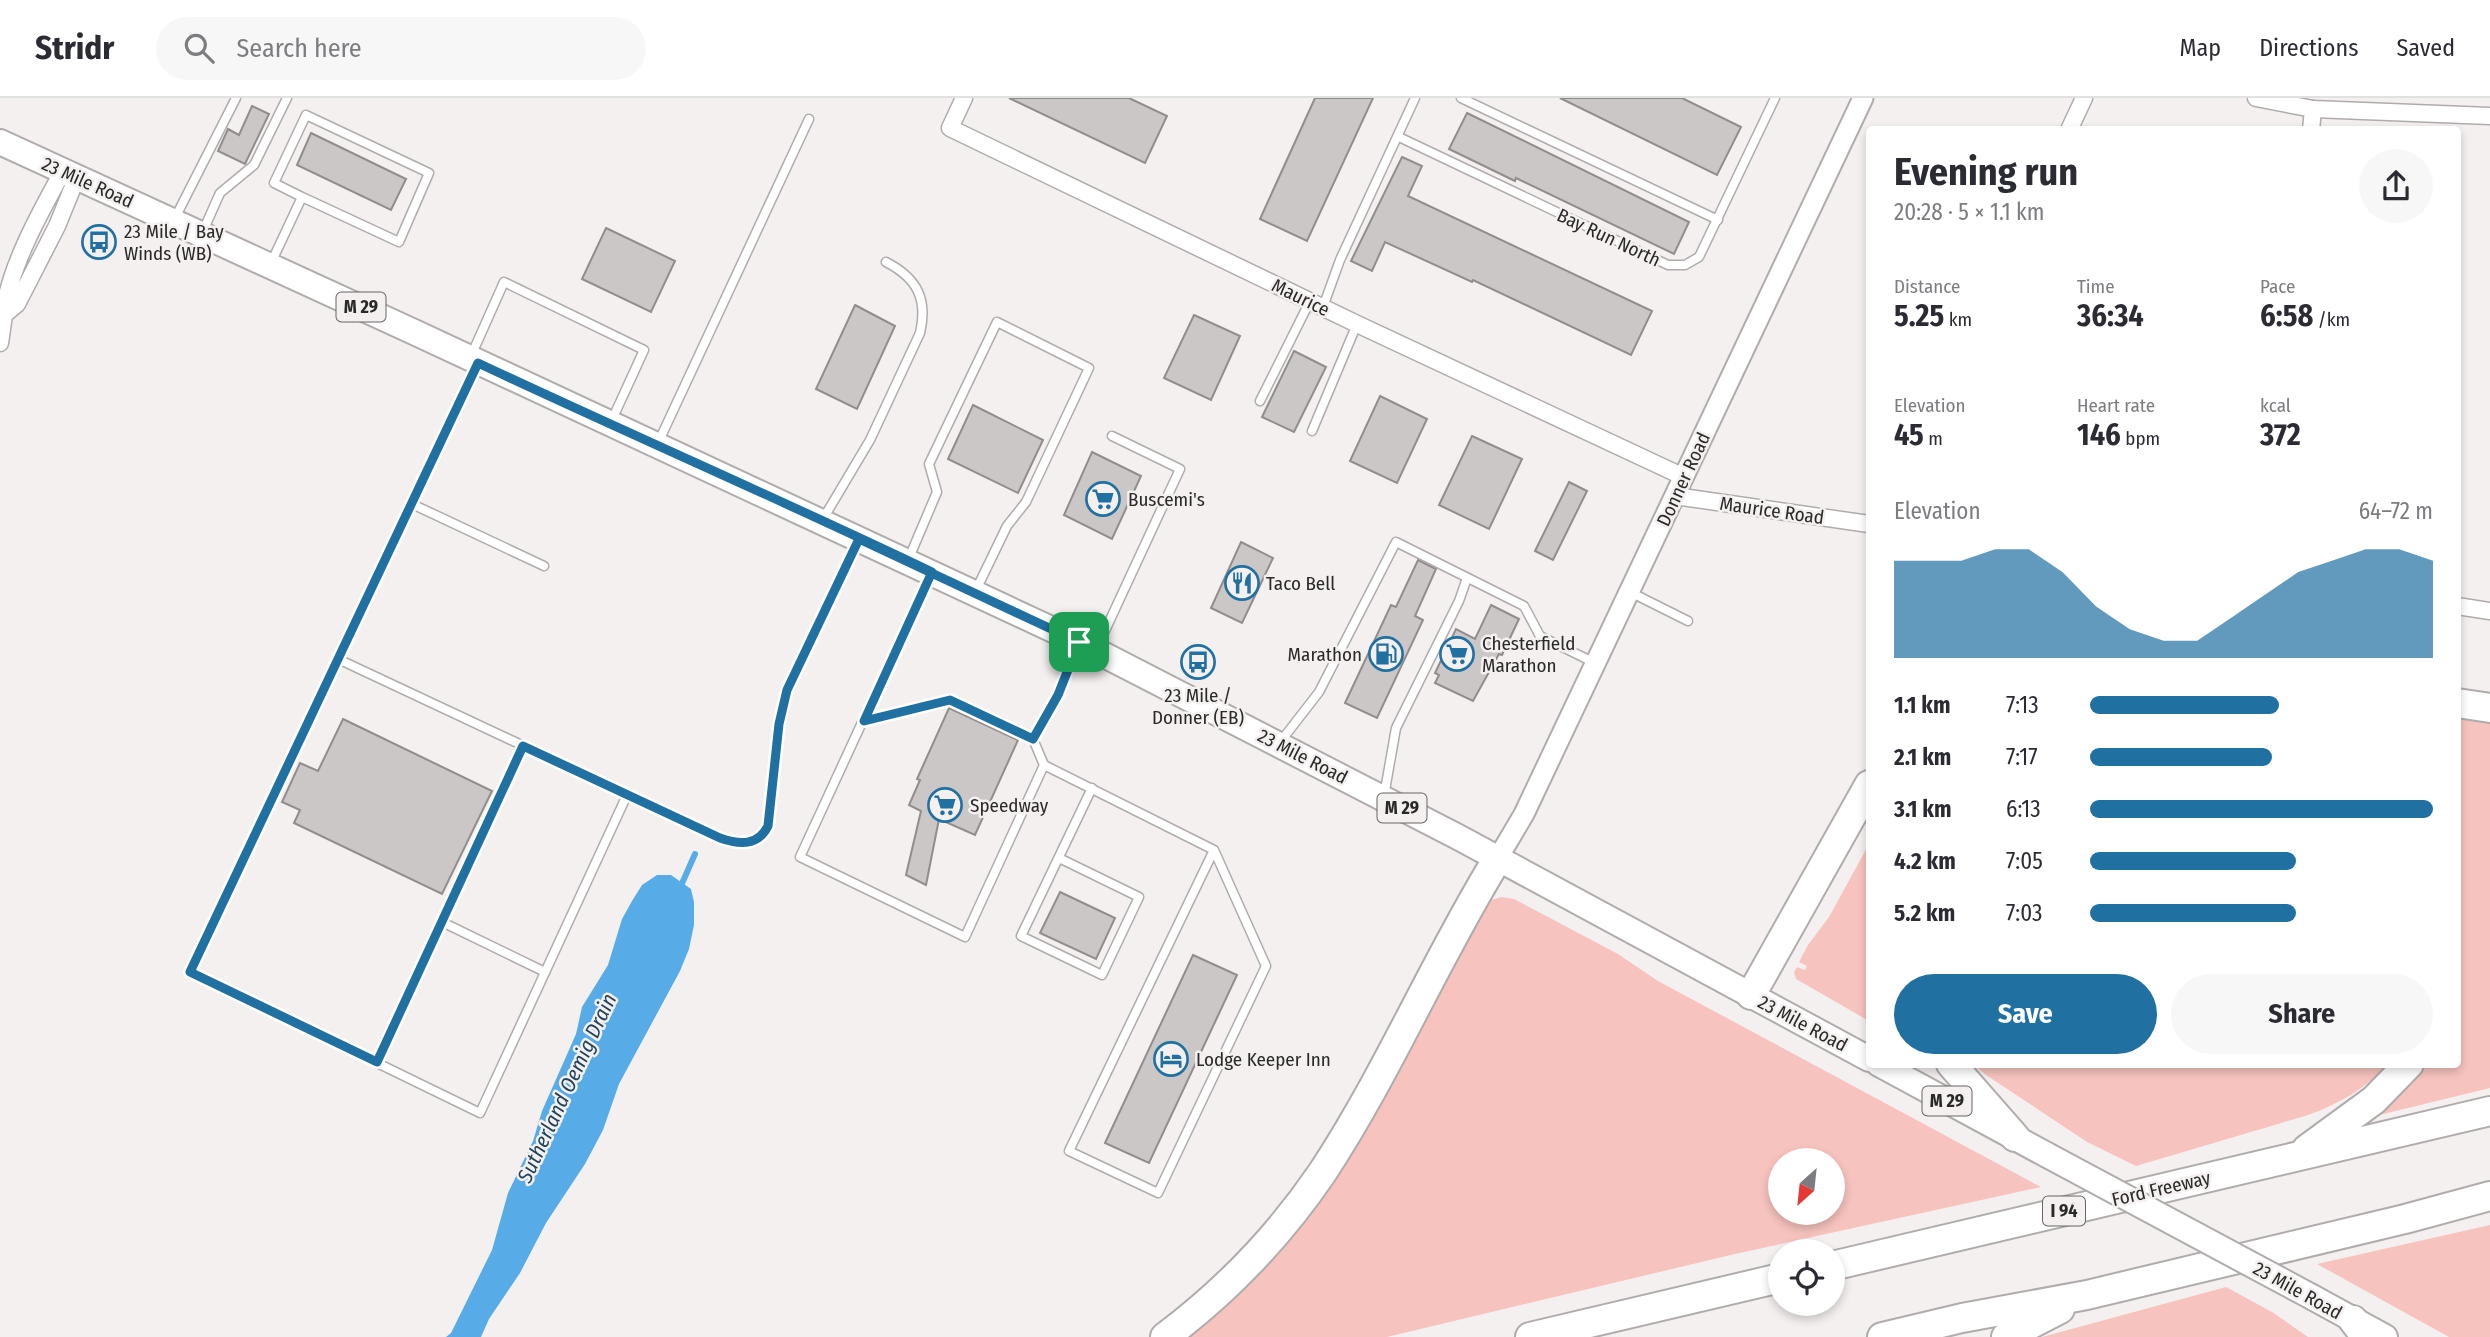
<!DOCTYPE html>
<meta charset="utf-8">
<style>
:root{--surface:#fff;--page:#f7f7f7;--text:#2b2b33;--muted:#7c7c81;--line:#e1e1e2;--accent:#2070a2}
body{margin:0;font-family:"Fira Sans Condensed",sans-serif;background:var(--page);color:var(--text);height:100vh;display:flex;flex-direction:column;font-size:26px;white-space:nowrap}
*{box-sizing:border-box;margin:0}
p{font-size:23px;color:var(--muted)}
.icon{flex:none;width:38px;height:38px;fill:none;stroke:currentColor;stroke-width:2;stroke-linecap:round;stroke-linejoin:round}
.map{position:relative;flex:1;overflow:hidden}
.details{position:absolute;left:1866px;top:28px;width:595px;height:942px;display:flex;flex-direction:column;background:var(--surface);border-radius:7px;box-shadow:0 4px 10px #0003}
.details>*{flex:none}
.needle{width:46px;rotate:207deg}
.buttons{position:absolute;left:1768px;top:1050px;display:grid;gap:14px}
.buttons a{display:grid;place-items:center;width:77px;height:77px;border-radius:50%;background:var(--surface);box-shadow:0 4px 10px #0003;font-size:35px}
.pin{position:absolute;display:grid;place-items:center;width:60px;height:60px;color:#fff;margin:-30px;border-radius:14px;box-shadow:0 4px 10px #0006}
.round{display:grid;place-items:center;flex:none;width:74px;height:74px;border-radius:37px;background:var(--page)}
.summary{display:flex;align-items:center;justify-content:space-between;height:119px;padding:0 28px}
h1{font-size:38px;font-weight:700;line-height:52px}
.figures{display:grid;grid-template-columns:repeat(3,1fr);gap:10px;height:119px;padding:7px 28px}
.figures div{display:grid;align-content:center}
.figures b{font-size:30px;font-weight:700}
.figures small{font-size:19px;font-weight:400}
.figures p{font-size:19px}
.chart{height:196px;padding:14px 28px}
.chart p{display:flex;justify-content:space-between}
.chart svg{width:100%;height:126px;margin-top:7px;fill:var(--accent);opacity:.7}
.action{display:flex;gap:14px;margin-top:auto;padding:14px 28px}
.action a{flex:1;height:80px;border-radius:42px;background:var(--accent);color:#fff;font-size:28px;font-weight:700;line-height:80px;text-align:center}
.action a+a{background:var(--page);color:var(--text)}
ul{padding:0 28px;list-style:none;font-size:23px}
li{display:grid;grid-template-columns:112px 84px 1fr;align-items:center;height:52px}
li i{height:18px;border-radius:9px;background:var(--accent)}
header{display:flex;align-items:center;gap:42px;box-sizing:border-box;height:98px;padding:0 35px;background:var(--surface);border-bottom:2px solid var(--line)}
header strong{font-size:33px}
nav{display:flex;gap:38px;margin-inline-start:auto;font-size:24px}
.search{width:490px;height:63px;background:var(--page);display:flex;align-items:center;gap:18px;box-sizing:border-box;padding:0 24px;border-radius:38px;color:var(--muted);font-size:26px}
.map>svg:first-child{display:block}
</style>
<header>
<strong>Stridr</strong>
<div class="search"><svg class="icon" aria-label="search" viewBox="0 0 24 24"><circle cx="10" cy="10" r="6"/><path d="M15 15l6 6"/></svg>Search here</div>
<nav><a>Map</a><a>Directions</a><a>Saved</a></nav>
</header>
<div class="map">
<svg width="2490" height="1239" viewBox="0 0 2490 1239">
<rect width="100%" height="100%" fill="#f5f0f0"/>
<!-- green -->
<g fill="#f7c3be" fill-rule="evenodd">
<path d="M2457,618l33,5v367l-119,29 49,-53h37v-83l4,-57 -4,-29z"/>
<path d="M1869,746v177l-73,-42 -2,-7 3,-5 8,3 2,-4 -8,-4 9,-17 21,-28z"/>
<path d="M1502,799l12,2 104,55 40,27 383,206 -306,67 -348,83h-202l50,-42 246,-389 10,-6zM1780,1062h52v53h-52z"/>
<path d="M1973,966h416c-23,24 -50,40 -81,51l-172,51 -49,-24 -101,-67z"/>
<path d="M2490,1127v112h-41l-132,-73z"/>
<path d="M2226,1189l46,25 36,25h-266z"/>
</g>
<!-- water -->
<path fill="#57ace7" d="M657,777h14l20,14 3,13v23l-5,24 -9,22 -61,113 -16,46 -18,34 -39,59 -26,50 -31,46 -8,18h-35l5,-4 41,-83 16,-57 25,-52 9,-30 34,-77 6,-27 26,-42 14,-46 10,-18 10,-16z"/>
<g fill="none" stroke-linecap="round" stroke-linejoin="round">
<!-- stream -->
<path stroke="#57ace7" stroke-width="6" d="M680,790l15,-34"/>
</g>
<!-- building -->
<g fill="#cbc7c6" stroke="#918d8c" stroke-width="2">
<path d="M1009,0h120l38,18 -22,47z"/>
<path d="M1315,0h58l-66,143 -47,-22z"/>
<path d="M1560,0h122l59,29 -24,48z"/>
<path d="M252,8l17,8 -24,50 -27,-13 10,-22 11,6z"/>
<path d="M1467,15l222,109 -15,32 -158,-76 -1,3 -66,-32z"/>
<path d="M311,35l95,46 -15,31 -94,-45z"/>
<path d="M1402,59l20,9 -14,30 244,115 -21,44 -158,-75 -1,2 -87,-40 -13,29 -21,-10z"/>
<path d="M606,130l69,33 -24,51 -69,-33z"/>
<path d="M855,207l40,21 -38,83 -41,-20z"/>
<path d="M1194,217l46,21 -29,64 -47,-22z"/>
<path d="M1294,253l32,16 -32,65 -32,-15z"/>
<path d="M1380,298l47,23 -30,64 -47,-22z"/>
<path d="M973,307l70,35 -25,53 -70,-34z"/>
<path d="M1472,338l50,23 -33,70 -50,-24z"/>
<path d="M1092,354l49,24 -29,63 -48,-24z"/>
<path d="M1569,384l18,9 -34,69 -18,-9z"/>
<path d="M1241,444l32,16 -31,65 -31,-15z"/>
<path d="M1418,462l18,9 -21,47 8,4 -46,98 -32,-15 46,-98 5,2z"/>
<path d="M1491,507l28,14 -17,36 -3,-1 -26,47 -38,-18 4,-8 -4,-2 21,-44 19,10z"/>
<path d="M949,610l69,32 -43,95 -36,-16 -13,66 -20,-10 15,-64 -12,-6 11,-25 -3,-1z"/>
<path d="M343,621l149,72 -50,103 -148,-71 6,-13 -18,-8 18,-39 18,8z"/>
<path d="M1060,794l55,26 -19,41 -56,-26z"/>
<path d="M1193,857l44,20 -88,188 -44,-20z"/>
</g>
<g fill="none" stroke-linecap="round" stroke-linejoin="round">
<!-- service casing -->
<g stroke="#b0acab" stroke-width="11">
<g id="service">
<path d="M1461,0l257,122"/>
<path d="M1399,39l269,128h17l14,-8 76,-159"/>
<path d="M174,122l62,-122"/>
<path d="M203,133l17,-38 34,-28 33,-67"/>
<path d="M271,165l31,-66 97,45 30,-69 -123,-58 -32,68 28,14"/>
<path d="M1323,209l17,-47 75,-162"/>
<path d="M471,258l33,-74 140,68 -33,72"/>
<path d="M477,268l-287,606 290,141 147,-318"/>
<path d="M1260,303l50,-100"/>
<path d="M1312,333l45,-107"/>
<path d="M658,345l151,-324"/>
<path d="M412,406l132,62"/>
<path d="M823,421l47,-79 50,-107c8,-34 -3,-55 -34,-71"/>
<path d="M909,460l28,-66 -8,-28 68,-142 92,46 -63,134 -19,24 -31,64"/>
<path d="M930,477l-130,282 165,80 79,-172 -11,-26 25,-44 20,-51"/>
<path d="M1630,494l58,29"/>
<path d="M1097,550l83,-179 -68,-33"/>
<path d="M338,561l382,179c20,7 38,8 48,-12l11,-102 8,-34 71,-149"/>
<path d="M864,623l86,-21 83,39"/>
<path d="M1281,643l38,-49 77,-150 128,64 16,30 55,27"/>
<path d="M1044,667l170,85 52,116 -108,227 -89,-42 145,-301"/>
<path d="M1384,698l12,-68 63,-127 8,-23"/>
<path d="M1059,760l80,39 -37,78 -81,-39 71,-148"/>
<path d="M442,824l103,50"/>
<path d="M377,964l146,-316"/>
</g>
</g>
<!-- minor casing -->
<g stroke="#b0acab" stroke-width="19">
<g id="minor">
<path d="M964,0l-14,30 407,196 327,153"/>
<path d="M2256,0l57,11 177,7"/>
<path d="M2069,32l15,-32"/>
<path d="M2311,32l2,-21"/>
<path d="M63,73c-21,38 -56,100 -59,144l13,-11 40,-78 20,-49"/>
<path d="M0,245l4,-28"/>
<path d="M1675,398l194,28"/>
<path d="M2457,508l33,5"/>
</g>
</g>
<!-- tertiary casing -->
<g stroke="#b0acab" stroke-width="23">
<path id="tertiary" d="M1498,760l26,-44 339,-716"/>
</g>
<!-- primary casing -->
<g stroke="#b0acab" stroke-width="28">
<g id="primary">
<path d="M0,44l414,190 665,310 379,195 411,222"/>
<path d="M1879,966l168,91"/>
<path d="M2312,1199l73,40"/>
</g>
</g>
<!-- motorway casing -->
<g stroke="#b0acab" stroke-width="32">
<g id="motorway">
<path d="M2457,605l33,5"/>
<path d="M1751,897l118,-210"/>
<path d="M1951,966l64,73"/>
<path d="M2307,1051l67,-49 35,-36"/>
<path d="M1832,1168l658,-155"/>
<path d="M2353,1222l13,17"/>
<path d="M1165,1239c60,-45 114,-101 157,-164 66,-100 113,-213 176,-315"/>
<path d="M1530,1239l250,-59"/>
<path d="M1882,1239l80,-19 125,-23 318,-76 85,-23"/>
<path d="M2006,1239l54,-28"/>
</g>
</g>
<!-- service -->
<use href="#service" stroke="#fff" stroke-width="8"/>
<!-- minor -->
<use href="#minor" stroke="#fff" stroke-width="16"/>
<!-- tertiary -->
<use href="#tertiary" stroke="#fff" stroke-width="19"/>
<!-- primary -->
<use href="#primary" stroke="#fff" stroke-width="24"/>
<!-- motorway -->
<use href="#motorway" stroke="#fff" stroke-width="28"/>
<!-- primary-bridge casing -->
<g stroke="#b0acab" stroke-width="28" stroke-linecap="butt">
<path id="primary-bridge" d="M2047,1057l265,142"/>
</g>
<!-- primary-bridge -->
<use href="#primary-bridge" stroke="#fff" stroke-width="24"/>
</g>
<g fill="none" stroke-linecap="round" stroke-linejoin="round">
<!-- route casing -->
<g stroke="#fff" stroke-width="14">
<path id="route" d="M1079,544l-220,-103 -72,151 -8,34 -11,102c-10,20 -28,19 -48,12l-197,-92 -146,316 -187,-90 288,-609c151,71 304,137 454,209l-68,149 86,-21 83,39 25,-44 21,-53"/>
</g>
<!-- route -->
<use href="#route" stroke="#2070a2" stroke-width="9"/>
</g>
<!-- icons -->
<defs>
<g id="bus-ring" transform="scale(1.75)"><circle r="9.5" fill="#f5f0f0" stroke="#2070a2" stroke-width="1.5"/><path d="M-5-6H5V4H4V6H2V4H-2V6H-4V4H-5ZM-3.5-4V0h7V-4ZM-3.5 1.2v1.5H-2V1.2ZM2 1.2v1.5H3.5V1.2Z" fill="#2070a2"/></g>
<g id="supermarket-ring" transform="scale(1.75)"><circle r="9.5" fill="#f5f0f0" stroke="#2070a2" stroke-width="1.5"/><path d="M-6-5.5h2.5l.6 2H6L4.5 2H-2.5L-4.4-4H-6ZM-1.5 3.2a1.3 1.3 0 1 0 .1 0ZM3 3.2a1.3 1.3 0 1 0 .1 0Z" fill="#2070a2"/></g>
<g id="restaurant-ring" transform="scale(1.75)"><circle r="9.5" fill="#f5f0f0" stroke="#2070a2" stroke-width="1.5"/><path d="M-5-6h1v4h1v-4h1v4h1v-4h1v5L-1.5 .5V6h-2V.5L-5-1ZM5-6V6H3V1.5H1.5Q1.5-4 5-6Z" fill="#2070a2"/></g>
<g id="fuel-ring" transform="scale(1.75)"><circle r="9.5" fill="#f5f0f0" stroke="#2070a2" stroke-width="1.5"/><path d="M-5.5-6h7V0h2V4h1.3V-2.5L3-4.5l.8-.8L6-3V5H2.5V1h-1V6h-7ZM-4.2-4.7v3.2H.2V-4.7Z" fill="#2070a2"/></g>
<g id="hotel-ring" transform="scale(1.75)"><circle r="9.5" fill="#f5f0f0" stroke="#2070a2" stroke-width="1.5"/><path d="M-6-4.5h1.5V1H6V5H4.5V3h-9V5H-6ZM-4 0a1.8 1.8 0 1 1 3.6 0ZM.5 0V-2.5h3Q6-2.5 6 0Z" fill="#2070a2"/></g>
</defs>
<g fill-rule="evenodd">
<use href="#bus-ring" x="99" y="144"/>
<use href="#supermarket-ring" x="1103" y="401"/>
<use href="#restaurant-ring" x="1242" y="485"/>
<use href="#fuel-ring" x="1386" y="556"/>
<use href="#supermarket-ring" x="1457" y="556"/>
<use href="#bus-ring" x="1198" y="564"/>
<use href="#supermarket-ring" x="945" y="707"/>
<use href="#hotel-ring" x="1171" y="961"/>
</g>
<g text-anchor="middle" stroke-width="5" stroke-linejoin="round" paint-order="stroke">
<!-- shield labels -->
<g fill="#f5f0f0" stroke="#676464" stroke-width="2">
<rect x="336.5" y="194.5" width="49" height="29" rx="5"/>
<rect x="1377.5" y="695.5" width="49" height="29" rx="5"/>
<rect x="1922.5" y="988.5" width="49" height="29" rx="5"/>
<rect x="2043" y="1098.5" width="42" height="29" rx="5"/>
</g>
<g font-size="18" font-weight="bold" fill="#2a2828">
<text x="361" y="215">M 29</text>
<text x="1402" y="716">M 29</text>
<text x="1947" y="1009">M 29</text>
<text x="2064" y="1119">I 94</text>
</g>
<!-- street labels -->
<g font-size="19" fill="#2a2828" stroke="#f5f0f0">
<text transform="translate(88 84) rotate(24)" y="7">23 Mile Road</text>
<text transform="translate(1609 139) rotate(25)" y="7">Bay Run North</text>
<text transform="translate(1301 199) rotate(26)" y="7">Maurice</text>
<text transform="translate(1683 381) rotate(-65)" y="7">Donner Road</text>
<text transform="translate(1772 412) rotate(8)" y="7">Maurice Road</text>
<text transform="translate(1303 658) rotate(27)" y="7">23 Mile Road</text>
<text transform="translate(1803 925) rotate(28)" y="7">23 Mile Road</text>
<text transform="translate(2161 1090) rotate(-13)" y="7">Ford Freeway</text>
<text transform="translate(2298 1192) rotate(29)" y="7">23 Mile Road</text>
</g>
<!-- poi labels -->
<g font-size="19" fill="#2a2828" stroke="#f5f0f0" text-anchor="start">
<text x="124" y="140">23 Mile / Bay<tspan x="124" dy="22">Winds (WB)</tspan></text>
<text x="1128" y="408">Buscemi's</text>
<text x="1266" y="492">Taco Bell</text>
<text x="1482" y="552">Chesterfield<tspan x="1482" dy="22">Marathon</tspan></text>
<text x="1362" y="563" text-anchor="end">Marathon</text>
<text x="1198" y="604" text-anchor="middle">23 Mile /<tspan x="1198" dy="22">Donner (EB)</tspan></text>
<text x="970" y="714">Speedway</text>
<text x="1196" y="968">Lodge Keeper Inn</text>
</g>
<!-- water labels -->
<g font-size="21" font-style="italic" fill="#1f435b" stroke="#f5f0f0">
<text transform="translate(567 990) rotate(-65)" y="7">Sutherland Oemig Drain</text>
</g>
</g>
</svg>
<div class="buttons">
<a><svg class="needle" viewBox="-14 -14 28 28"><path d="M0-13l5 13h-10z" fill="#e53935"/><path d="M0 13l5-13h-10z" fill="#7c7c81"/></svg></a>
<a><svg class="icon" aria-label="locate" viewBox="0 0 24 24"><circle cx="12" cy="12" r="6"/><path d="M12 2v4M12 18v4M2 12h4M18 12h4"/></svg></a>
</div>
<div class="pin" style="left:1079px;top:544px;background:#1e9e55"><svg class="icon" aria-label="arrive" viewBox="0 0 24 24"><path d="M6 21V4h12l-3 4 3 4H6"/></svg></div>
<section class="details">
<div class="summary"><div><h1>Evening run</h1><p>20:28 · 5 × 1.1 km</p></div><a class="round"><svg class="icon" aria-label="share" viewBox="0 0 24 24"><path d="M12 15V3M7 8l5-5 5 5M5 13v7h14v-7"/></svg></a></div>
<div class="figures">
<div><p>Distance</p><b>5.25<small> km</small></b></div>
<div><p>Time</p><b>36:34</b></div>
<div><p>Pace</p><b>6:58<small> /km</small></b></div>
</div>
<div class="figures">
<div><p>Elevation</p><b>45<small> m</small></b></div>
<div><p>Heart rate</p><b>146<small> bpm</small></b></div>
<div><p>kcal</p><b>372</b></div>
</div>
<div class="chart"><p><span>Elevation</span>64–72 m</p>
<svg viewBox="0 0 160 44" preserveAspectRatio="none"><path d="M0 44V10L10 10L20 10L30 6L40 6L50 14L60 26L70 34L80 38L90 38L100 30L110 22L120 14L130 10L140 6L150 6L160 10V44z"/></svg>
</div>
<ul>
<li><b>1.1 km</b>7:13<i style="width:55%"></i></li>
<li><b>2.1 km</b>7:17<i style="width:53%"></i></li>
<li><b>3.1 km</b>6:13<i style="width:100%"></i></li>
<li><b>4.2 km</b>7:05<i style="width:60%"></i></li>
<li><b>5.2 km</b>7:03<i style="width:60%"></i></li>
</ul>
<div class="action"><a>Save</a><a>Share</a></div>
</section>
</div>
